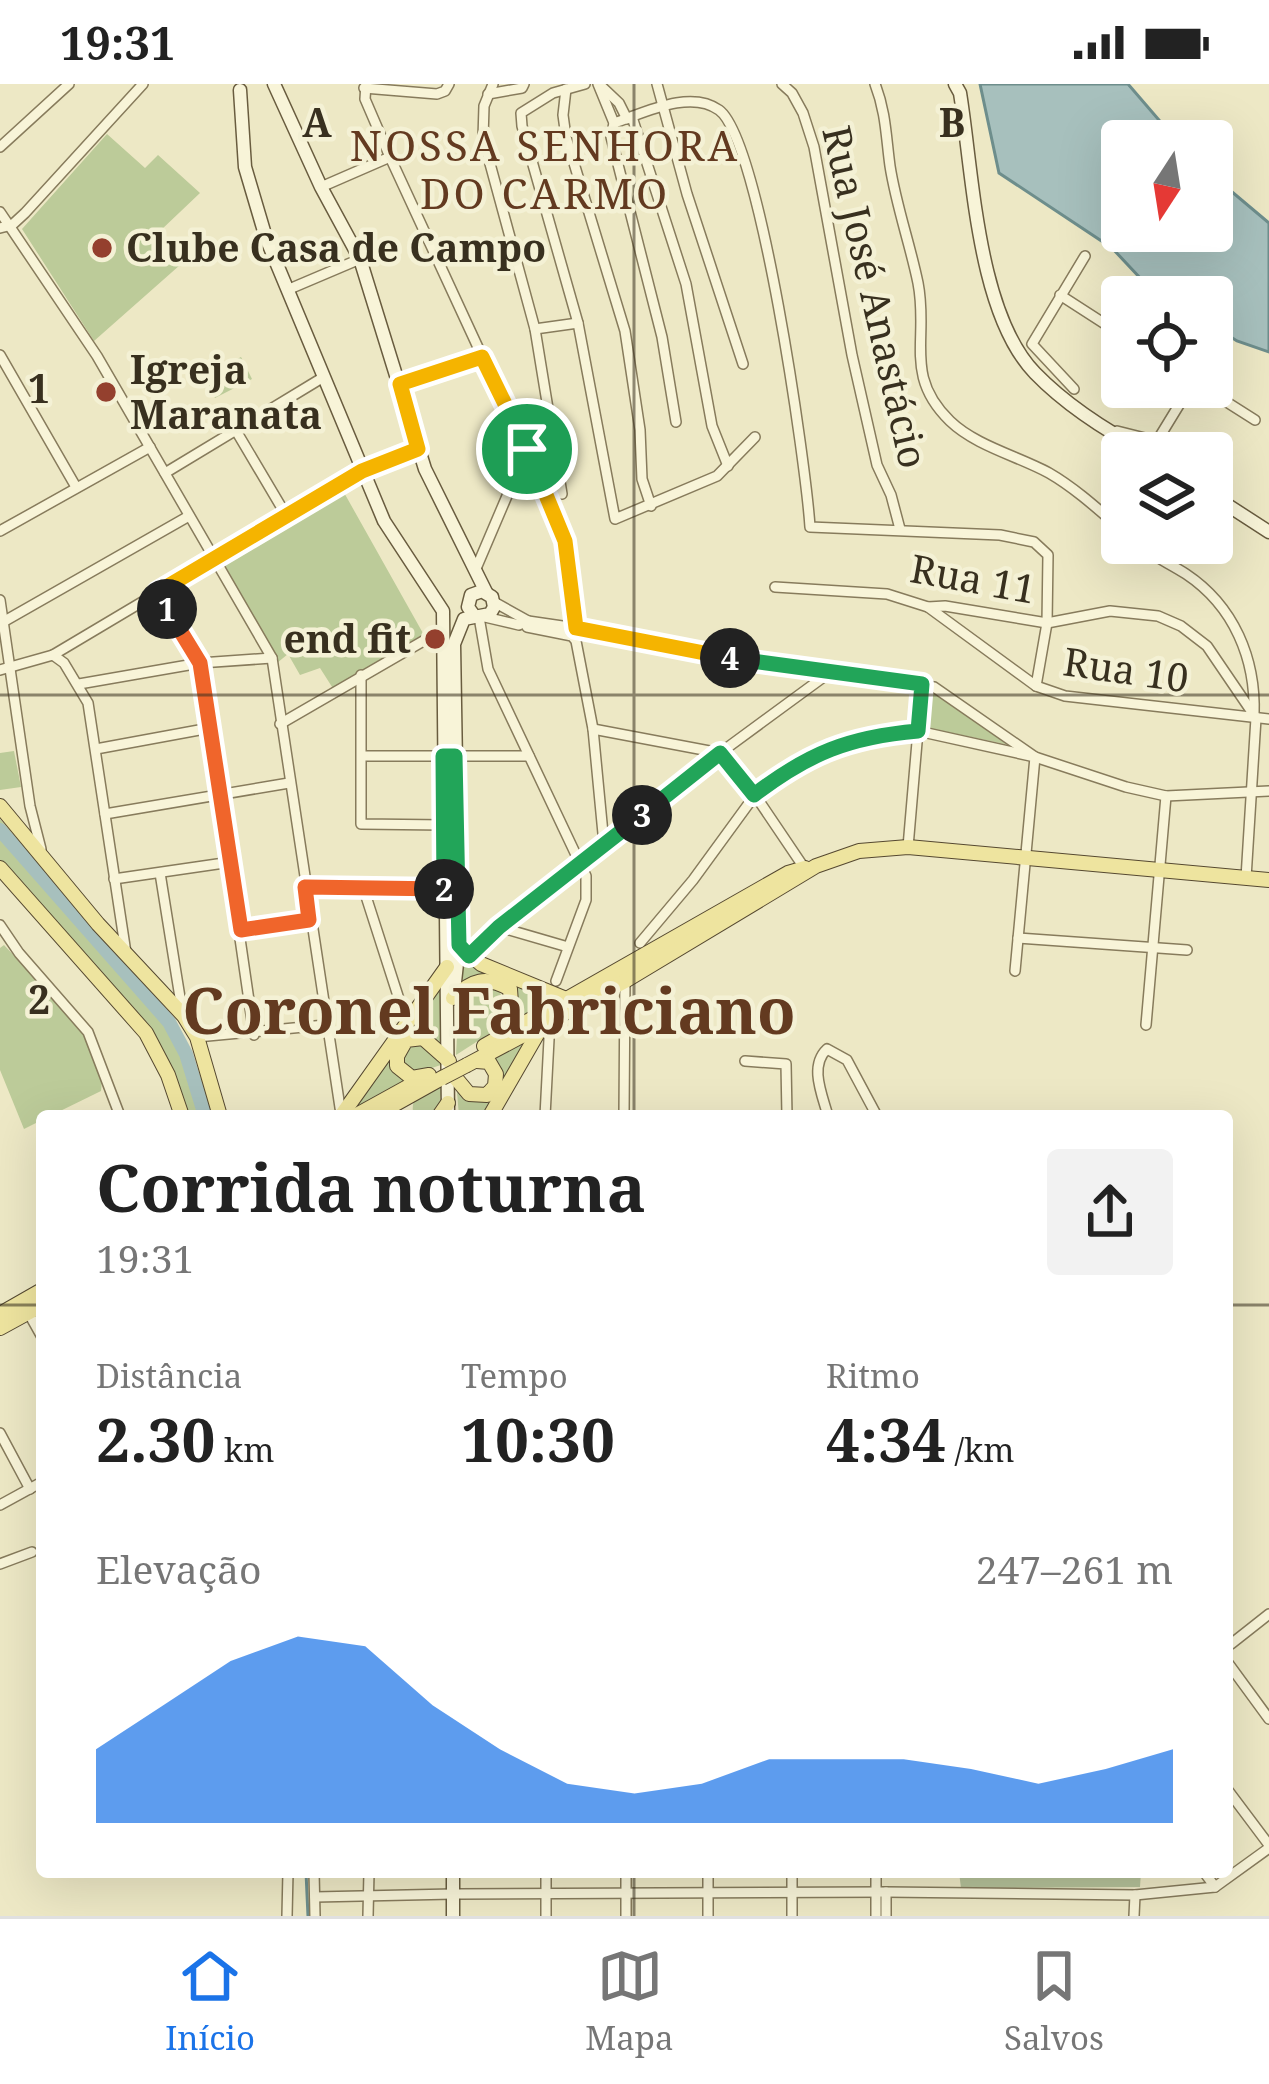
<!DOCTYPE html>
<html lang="pt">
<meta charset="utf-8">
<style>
:root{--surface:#fff;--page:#f2f2f2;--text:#222;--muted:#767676;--line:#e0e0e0;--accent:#1a73e8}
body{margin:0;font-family:"Noto Serif",serif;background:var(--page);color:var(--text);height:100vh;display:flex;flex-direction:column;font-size:45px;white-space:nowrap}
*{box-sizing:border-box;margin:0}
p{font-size:39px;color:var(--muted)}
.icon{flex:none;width:66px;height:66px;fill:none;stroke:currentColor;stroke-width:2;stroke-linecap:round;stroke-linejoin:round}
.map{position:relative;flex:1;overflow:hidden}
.sheet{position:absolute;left:36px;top:1026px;width:1197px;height:768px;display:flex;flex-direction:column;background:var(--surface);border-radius:12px;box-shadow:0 12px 48px #0002}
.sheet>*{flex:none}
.needle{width:78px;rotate:192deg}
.tools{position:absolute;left:1101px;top:36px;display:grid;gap:24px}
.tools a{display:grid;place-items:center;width:132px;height:132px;border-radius:12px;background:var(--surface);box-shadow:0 12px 48px #0002;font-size:60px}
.pin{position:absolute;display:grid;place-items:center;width:102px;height:102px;color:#fff;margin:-51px;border:6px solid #fff;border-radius:50%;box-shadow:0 3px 12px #0007}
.km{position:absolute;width:60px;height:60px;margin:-30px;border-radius:50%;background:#222;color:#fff;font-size:33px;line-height:60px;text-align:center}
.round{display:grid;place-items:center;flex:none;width:126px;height:126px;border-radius:12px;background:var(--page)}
.headline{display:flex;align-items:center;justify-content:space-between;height:204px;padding:0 60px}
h1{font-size:66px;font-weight:700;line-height:90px}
.figures{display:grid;grid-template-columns:repeat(3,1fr);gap:18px;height:204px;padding:12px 60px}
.figures div{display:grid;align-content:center}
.figures b{font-size:60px;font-weight:700}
.figures small{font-size:33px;font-weight:400}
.figures p{font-size:33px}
.chart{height:336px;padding:24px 60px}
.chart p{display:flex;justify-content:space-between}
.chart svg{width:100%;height:216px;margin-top:12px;fill:var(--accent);opacity:.7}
.status{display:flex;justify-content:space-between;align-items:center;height:84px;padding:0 60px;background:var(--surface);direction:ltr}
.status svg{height:33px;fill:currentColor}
.tab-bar{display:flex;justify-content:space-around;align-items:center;height:168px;border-top:3px solid var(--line);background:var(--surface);font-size:33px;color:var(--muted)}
.tab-bar a{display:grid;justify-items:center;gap:6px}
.tab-bar .selected{color:var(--accent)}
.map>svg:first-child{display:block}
</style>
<div class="status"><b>19:31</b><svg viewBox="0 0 49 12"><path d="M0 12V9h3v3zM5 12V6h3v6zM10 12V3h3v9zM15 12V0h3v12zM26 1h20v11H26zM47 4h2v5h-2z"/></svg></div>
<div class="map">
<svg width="1269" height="1832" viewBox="0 0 1269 1832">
<rect width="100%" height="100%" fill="#ede8c5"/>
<!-- green -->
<g fill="#bccb99">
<path d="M107,50l38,34 13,-13 42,38 -40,38 20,34 -86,76 -72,-112z"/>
<path d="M241,273l11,22 -37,19 -11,-22z"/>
<path d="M551,353l9,59 -5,19 -21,-48z"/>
<path d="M342,405l82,146 -90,55 -14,-22 -20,7 -12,-21 -11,9 -54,-101z"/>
<path d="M929,607l21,9 60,45 -87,-18z"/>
<path d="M14,667l7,36 -21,3v-37z"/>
<path d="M0,735l174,203 17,30 24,64h-25l-17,-43 -173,-208z"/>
<path d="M4,861c33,36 105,94 97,146l-51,25h-8v4l-18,9 -24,-59v-122z"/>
<path d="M469,875l90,41 -48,26 -6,-43 -19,-10 -23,9 -1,-16z"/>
<path d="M445,890l-2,76 -14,-17 -23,2 -14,20 21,26 -69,35z"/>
<path d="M478,901l21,5 9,23 -10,15 -42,27 3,-54z"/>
<path d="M534,946l-43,79 -12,7h-20l-2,-24 19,10 11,-1 15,-17 1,-13 -12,-11z"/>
<path d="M412,957l23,9 6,15 -25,8 -12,-4 -2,-17z"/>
<path d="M443,996l-5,36h-24c-6,-22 12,-26 29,-36z"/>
</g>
<!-- cemetery -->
<path fill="#b4c098" d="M959,1788h182l-1,15 -179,1z"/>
<!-- water -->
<path fill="#a7c0bd" stroke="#6e8e8c" stroke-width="3" d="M980,0h148l49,57h-55v90h90v-56l57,48v129l-32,-11 -25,-16v-28h-42l-27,-16 -31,-33 -113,-75z"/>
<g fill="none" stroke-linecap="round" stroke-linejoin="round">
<!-- stream -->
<path stroke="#6e8e8c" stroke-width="3" d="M306,1788l2,44"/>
<!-- river -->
<path stroke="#a7c0bd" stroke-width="14" d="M0,746l169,192 17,32 19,62"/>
<!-- minor casing -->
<g stroke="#877b5c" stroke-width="12">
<g id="minor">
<path d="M366,0l-1,15 25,58 165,357 10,27 11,87"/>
<path d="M493,0l-9,22 -1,32 52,191 27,165"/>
<path d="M585,0l-32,9 -32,20 1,13 56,197 37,196 102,-43 38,-39"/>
<path d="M598,0l16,39 -3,14 51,200 14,85"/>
<path d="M657,0l30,110 56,170"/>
<path d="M782,0l10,9 11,20 11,34 38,208 25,110 14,30 9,34"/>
<path d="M875,0c11,28 11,53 15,82 6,39 20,78 28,117 11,56 -15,92 32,138 26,25 68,35 99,52 26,15 50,37 73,57"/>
<path d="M601,2l18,17 8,16"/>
<path d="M364,4l73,6 8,-3 4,-7"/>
<path d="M566,5l-3,26 3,22 59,194 15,99 2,49 9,27"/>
<path d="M488,10l34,-6 2,-4"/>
<path d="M632,33l54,167 26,142 16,40"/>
<path d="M614,39c30,-10 76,-34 105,-13 41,29 87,355 91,417l190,8 34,7 14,13 -1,68 -11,63"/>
<path d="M0,63l69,-63"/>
<path d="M321,103l69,-30"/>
<path d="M0,128l97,144 175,302 69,456"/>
<path d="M0,144l12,-3 13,-12 118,-129"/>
<path d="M287,206l73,-31"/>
<path d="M1060,211l62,40"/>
<path d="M535,245l43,-6"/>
<path d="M0,271l76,132"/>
<path d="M400,300l83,-27"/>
<path d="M1203,303l52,33"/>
<path d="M1074,305l-42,-45 53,-88"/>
<path d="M235,345l51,86"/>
<path d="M1117,347l40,10 33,-54"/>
<path d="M165,389l157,-95"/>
<path d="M0,447l150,-84"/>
<path d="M1137,459c15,13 32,20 49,31 48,32 70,85 68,141"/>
<path d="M475,487l52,-122 24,-33"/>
<path d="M775,503l112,7 41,13 17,-1 102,17 63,-12 48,5 23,10 26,20 49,72 -10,160"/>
<path d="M157,509l43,70 54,372"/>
<path d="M0,516l30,206 11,43"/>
<path d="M494,518l34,19"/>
<path d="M928,523l108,79 29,10 204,23"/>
<path d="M479,533l9,52 98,207v24l-30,81"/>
<path d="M485,533l34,8 9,-4 48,7 155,31 203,28 101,70 91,30 40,9 103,-5"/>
<path d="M3,538l186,-106"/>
<path d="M527,543l45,9 4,5 17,88 11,115"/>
<path d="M53,571l11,8 24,40 38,250"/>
<path d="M0,586l53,-15 309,-184 56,-22"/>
<path d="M361,591v149l83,1"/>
<path d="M79,600l121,-21 72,-5"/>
<path d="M280,640l164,-95"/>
<path d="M593,645l127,24 35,42 52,77"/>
<path d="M96,665l114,-21"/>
<path d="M363,672h166"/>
<path d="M105,730l184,-31"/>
<path d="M908,763l14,-163"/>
<path d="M160,789l22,137"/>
<path d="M114,795l117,-17"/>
<path d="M306,803l139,2"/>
<path d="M363,803l44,137"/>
<path d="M0,841l19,28 69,79 32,84"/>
<path d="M499,843l69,20"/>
<path d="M241,846l68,-11"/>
<path d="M1018,854l169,12"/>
<path d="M640,859l53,-63 62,-85 35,-27 41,-21 41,-12 46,-4 117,26 -20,214"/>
<path d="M470,871l29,-28 221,-174 109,-80"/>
<path d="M1146,941l20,-229"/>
<path d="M197,953l128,-12"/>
<path d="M745,977l41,3 1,52"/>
<path d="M545,1032l5,-96"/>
<path d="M624,1032l1,-139"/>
<path d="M828,1032c-6,-22 -19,-50 -1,-67l20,11 30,56"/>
<path d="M28,1228l14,25"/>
<path d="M0,1349l30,56"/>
<path d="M0,1421l42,-23"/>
<path d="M0,1480l32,-12"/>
<path d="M1231,1560l38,-30"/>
<path d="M1228,1579l41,56"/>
<path d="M1227,1705l42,56"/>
<path d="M314,1788l1,44"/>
<path d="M626,1788v44"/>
<path d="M708,1788v44"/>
<path d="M792,1788v44"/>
<path d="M1204,1788l11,15"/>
<path d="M459,1810l427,-2 249,3 80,-8 54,-39"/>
<path d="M315,1813l138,-3"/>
<path d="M287,1832l1,-44"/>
<path d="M368,1832l1,-44"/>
<path d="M546,1832v-44"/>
<path d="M876,1832v-44"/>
<path d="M886,1832v-24"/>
<path d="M1134,1832l1,-21"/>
</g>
</g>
<!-- secondary casing -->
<g stroke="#695c3f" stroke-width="15">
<g id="secondary">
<path d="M274,0l47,103 39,72 65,210 61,123"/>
<path d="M955,0l5,9c13,80 17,220 75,280 31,32 75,60 113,80"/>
<path d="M240,6l5,77 21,71 118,283 59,90 5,505"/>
<path d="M1212,411l57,37"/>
<path d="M455,898l4,-37 -5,-301 10,-25 26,-5 4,-7 -2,-10 -10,-6 -11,4 -3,12 5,7"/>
<path d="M453,1788v44"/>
</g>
</g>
<!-- primary casing -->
<g stroke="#554830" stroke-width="16">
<g id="primary">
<path d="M0,722l98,118 86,92 13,21 23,79"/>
<path d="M0,784l146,165 22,42 14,41"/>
<path d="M459,861l22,19 85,35"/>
<path d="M453,914c19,-18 33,-23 57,-9l2,28 -14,17"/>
<path d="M484,962l304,-173 17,-5"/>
<path d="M467,981l158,-84 191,-115 43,-15 49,-4 361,33"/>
<path d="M429,991l-17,3 -15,-12v-10l9,-16 17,-2 26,23"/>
<path d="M454,992l15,18 18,1 8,-9 1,-12 -7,-12 -12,-1"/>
<path d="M341,1032l106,-149"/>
<path d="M355,1032l67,-37"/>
<path d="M374,1032l68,-38"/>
<path d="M439,1032l9,-13"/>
<path d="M490,1032l53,-92"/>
<path d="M0,1230l42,-24"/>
<path d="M0,1244l42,-23"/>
</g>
</g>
<!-- minor -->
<use href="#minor" stroke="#f8f4d8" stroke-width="9"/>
<!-- secondary -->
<use href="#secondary" stroke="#f8f4d8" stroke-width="12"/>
<!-- primary -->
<use href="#primary" stroke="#eee49f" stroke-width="14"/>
<!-- primary-bridge casing -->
<g stroke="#554830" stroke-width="16" stroke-linecap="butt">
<path id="primary-bridge" d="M442,994l25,-13"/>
</g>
<!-- primary-bridge -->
<use href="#primary-bridge" stroke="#eee49f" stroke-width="14"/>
</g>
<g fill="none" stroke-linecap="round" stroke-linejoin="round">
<!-- split-1 casing -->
<g stroke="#fff" stroke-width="24">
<path id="split-1" d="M167,525l-9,-17 204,-121 56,-22 -18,-65 82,-27 45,92"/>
</g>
<!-- split-2 casing -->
<g stroke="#fff" stroke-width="24">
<path id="split-2" d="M167,525l33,54 41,267 68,-10 -4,-33 139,2"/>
</g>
<!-- split-3 casing -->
<g stroke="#fff" stroke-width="24">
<path id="split-3" d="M444,805l-1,-133h12l4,189 10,11 30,-29 143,-112"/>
</g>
<!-- split-4 casing -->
<g stroke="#fff" stroke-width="24">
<path id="split-4" d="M642,731l78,-62 34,42c55,-42 95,-58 164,-64l4,-47 -192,-26"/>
</g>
<!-- split-5 casing -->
<g stroke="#fff" stroke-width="24">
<path id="split-5" d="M527,365l38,92 11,87 154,30"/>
</g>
<!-- split-1 -->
<use href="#split-1" stroke="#f5b400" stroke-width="15"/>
<!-- split-2 -->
<use href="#split-2" stroke="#f0652b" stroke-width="15"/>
<!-- split-3 -->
<use href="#split-3" stroke="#22a559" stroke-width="15"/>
<!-- split-4 -->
<use href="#split-4" stroke="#22a559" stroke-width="15"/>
<!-- split-5 -->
<use href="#split-5" stroke="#f5b400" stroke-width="15"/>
</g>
<!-- grid -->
<path fill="none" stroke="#38301f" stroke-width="3" stroke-opacity="0.55" d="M634,0v1032M0,611h1269M0,1221h42M1227,1221h42M634,1788v44"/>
<!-- markers -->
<g fill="#94402e" stroke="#f4f1d5" stroke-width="4.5">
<circle cx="102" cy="164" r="12"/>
<circle cx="106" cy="308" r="12"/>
<circle cx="435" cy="555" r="12"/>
</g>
<g text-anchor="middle" stroke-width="9" stroke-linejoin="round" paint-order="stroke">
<!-- poi labels -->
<g font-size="39" font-weight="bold" fill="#38301f" stroke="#f4f1d5" text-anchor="start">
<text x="126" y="178">Clube Casa de Campo</text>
<text x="130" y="300">Igreja<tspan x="130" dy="45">Maranata</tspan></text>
<text x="411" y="569" text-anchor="end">end fit</text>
</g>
<!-- street labels -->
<g font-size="39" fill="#38301f" stroke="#f4f1d5">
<text transform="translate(875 213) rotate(77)" y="14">Rua José Anastácio</text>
<text transform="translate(973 495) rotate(10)" y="14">Rua 11</text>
<text transform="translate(1126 586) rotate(8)" y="14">Rua 10</text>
</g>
<!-- neighbourhood labels -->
<g font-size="42" letter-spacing="3" fill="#633a20" stroke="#f4f1d5">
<text x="545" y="77">NOSSA SENHORA<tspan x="545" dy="48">DO CARMO</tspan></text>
</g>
<!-- town labels -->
<g font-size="63" font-weight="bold" fill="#633a20" stroke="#f4f1d5">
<text x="489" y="950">Coronel Fabriciano</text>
</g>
</g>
<g font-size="39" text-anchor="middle" font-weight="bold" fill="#38301f" stroke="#f4f1d5" stroke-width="9" stroke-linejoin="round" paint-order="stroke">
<text x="317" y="53">A</text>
<text x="952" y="53">B</text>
<text x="39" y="319">1</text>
<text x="39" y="930">2</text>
</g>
</svg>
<div class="tools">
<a><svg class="needle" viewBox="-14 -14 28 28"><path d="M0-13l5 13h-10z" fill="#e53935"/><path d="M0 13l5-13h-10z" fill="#767676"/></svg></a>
<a><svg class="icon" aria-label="locate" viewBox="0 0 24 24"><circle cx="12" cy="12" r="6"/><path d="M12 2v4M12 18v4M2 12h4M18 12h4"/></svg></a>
<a><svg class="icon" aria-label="layers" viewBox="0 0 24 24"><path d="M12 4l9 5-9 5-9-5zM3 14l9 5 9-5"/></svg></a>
</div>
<div class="pin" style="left:527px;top:365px;background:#1e9e55"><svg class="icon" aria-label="arrive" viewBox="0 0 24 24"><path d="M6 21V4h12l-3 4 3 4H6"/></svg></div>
<b class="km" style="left:167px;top:525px">1</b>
<b class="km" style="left:444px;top:805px">2</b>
<b class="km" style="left:642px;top:731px">3</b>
<b class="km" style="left:730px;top:574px">4</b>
<section class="sheet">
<div class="headline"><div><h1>Corrida noturna</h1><p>19:31</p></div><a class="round"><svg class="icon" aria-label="share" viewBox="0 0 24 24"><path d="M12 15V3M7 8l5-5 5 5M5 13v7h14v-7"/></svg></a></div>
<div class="figures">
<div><p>Distância</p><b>2.30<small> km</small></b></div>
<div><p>Tempo</p><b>10:30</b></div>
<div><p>Ritmo</p><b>4:34<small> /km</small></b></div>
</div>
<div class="chart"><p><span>Elevação</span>247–261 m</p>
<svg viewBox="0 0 160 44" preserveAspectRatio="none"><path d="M0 44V29L10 20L20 11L30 6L40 8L50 20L60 29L70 36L80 38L90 36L100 31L110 31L120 31L130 33L140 36L150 33L160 29V44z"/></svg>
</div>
</section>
</div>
<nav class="tab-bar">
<a class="selected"><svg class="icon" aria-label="home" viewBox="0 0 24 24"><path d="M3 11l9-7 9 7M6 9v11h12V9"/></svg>Início</a>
<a><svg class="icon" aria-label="map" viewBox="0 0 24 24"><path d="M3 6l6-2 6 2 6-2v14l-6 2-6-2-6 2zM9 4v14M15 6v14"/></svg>Mapa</a>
<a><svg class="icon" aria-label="saved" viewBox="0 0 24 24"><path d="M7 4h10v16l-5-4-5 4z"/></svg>Salvos</a>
</nav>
